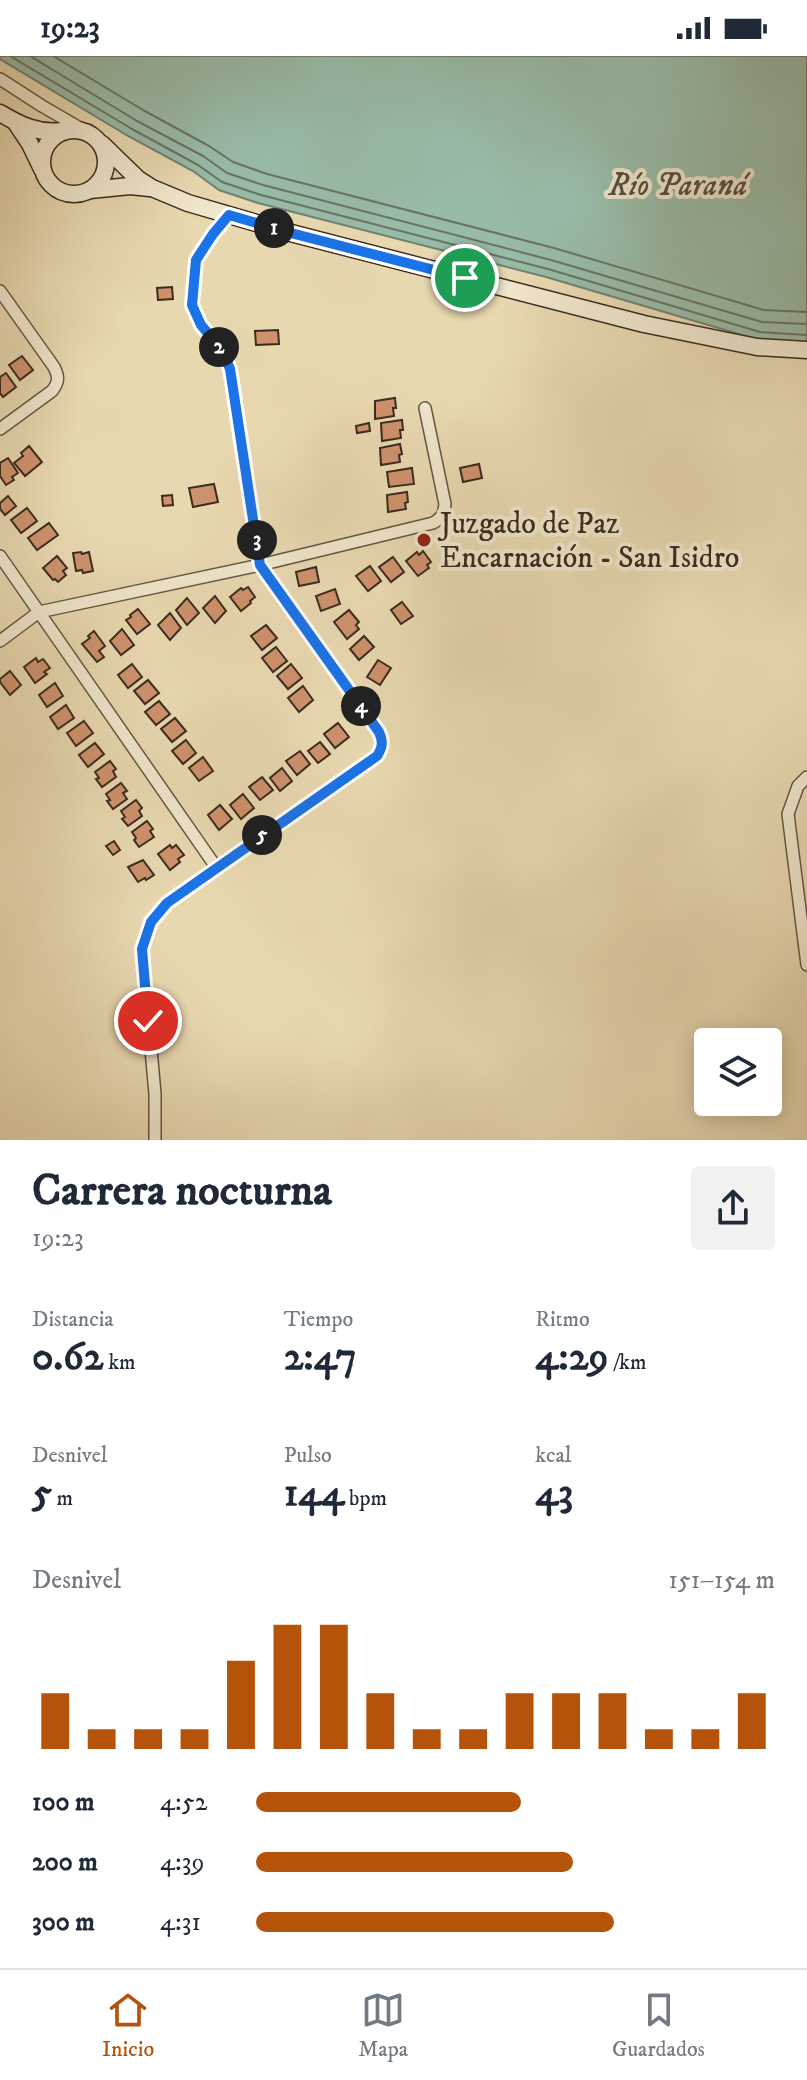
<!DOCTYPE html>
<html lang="es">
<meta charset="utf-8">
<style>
:root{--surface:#fff;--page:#f2f2f3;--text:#1f2937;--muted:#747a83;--line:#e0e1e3;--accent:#b45309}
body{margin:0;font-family:"IM FELL DW Pica",serif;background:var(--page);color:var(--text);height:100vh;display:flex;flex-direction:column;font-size:30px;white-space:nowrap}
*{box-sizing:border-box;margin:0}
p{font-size:26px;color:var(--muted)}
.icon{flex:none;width:44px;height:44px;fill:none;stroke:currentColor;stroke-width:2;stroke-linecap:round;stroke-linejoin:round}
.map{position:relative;height:1084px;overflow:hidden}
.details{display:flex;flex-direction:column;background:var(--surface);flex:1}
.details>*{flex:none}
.buttons{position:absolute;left:694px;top:972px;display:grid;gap:16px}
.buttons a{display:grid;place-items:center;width:88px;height:88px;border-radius:8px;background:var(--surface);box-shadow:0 4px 20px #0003;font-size:40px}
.pin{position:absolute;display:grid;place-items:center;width:68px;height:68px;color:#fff;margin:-34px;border:4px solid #fff;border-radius:50%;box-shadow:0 2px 8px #0007}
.km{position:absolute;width:40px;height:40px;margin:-20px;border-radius:50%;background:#222;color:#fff;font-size:22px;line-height:40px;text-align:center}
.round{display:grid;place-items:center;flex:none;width:84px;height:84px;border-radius:8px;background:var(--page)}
.head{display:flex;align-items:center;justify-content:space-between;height:136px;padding:0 32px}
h1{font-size:44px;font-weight:700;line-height:60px}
.figures{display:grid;grid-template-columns:repeat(3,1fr);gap:12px;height:136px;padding:8px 32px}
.figures div{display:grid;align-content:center}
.figures b{font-size:40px;font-weight:700}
.figures small{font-size:22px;font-weight:400}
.figures p{font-size:22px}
.chart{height:224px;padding:16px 32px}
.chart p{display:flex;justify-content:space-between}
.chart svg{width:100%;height:144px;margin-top:8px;stroke:var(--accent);stroke-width:6}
ul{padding:0 32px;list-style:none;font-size:26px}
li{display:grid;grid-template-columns:128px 96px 1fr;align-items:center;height:60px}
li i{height:20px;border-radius:10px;background:var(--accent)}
.status{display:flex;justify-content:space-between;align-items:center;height:56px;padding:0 40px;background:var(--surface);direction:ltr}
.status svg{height:22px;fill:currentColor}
.dock{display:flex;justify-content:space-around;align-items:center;height:112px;border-top:2px solid var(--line);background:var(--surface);font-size:22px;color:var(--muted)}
.dock a{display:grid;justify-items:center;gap:4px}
.dock .current{color:var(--accent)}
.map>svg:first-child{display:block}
</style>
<div class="status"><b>19:23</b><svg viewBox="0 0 49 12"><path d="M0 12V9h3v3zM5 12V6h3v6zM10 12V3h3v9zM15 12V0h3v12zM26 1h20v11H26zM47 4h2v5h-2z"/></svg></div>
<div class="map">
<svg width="807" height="1084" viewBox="0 0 807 1084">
<rect width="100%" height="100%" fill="#e8d8b0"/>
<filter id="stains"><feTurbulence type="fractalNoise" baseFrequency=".0025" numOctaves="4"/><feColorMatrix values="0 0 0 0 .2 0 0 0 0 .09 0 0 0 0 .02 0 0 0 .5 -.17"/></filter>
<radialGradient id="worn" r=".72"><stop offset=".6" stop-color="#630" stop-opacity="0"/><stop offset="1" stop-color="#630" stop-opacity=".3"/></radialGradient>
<!-- water -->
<path fill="#98bba7" stroke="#728170" stroke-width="2" d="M0,0h807v286l-48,-2 -213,-63 -288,-74 -39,-13 -26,-19 -65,-35 -128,-77z"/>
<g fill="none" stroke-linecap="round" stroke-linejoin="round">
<!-- shore -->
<g stroke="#697362" stroke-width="2">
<path d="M10,0l122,73 66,36 24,17 39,13 287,74 212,63 47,3"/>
<path d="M30,0l107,65 66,35 24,17 36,12 288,75 211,62 45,2"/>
<path d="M53,0l90,54 66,36 24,16 34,12 287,74 210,62 43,2"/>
</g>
</g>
<!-- building -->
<g fill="#ce926d" stroke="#3a2b1e" stroke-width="2">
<path d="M172,231l1,12 -15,1 -1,-12z"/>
<path d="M278,274l1,14 -23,1 -1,-14z"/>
<path d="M22,300l11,14 -13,10 -11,-15z"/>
<path d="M6,317l10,14 -13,10 -3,-4v-16z"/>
<path d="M395,342l1,10h-3l1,8 -19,3v-18z"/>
<path d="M402,364l1,10h-3l1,8 -19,3 -1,-18z"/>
<path d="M369,367l1,8 -13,2 -1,-7z"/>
<path d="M400,388l2,10 -3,1 1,7 -19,3 -1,-17z"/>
<path d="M29,390l13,16 -17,14 -11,-13 9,-7 -2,-3z"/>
<path d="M8,402l10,15 -6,4 2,3 -8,5 -6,-9v-13z"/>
<path d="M479,408l3,14 -19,4 -3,-14z"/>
<path d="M412,412l2,16 -25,3 -2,-15z"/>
<path d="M214,428l4,18 -25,5 -4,-19z"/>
<path d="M407,436l1,10 -3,1 1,6 -18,3 -1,-17z"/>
<path d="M172,439l1,10 -10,1 -1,-10z"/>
<path d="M8,440l8,10 -11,9 -5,-6v-6z"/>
<path d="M27,452l10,13 -16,12 -10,-13z"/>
<path d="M49,467l9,12 -21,15 -9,-12z"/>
<path d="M423,495l8,11 -4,3 2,3 -11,8 -12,-15 11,-9 2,3z"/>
<path d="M81,496l1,2 7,-2 4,19 -10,2 -1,-3 -6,1 -3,-18z"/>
<path d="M57,500l10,12 -4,3 3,4 -8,7 -3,-3 -2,1 -10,-12z"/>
<path d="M393,501l11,15 -13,10 -12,-15z"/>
<path d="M370,510l11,15 -13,10 -12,-15z"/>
<path d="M316,511l3,15 -20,4 -3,-14z"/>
<path d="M248,531l7,10 -5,4 1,2 -10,8 -11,-14 11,-9 2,2z"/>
<path d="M335,533l5,15 -19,7 -5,-15z"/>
<path d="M215,540l11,15 -11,12 -12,-15z"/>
<path d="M187,542l12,15 -12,12 -11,-15z"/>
<path d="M402,546l11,14 -12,8 -10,-14z"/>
<path d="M138,553l12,15 -13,10 -11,-14 5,-3 -1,-2z"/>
<path d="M349,554l10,12 -3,3 3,4 -12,10 -13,-17z"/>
<path d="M170,557l11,15 -11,12 -12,-15z"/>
<path d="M266,569l11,13 -15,12 -11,-14z"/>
<path d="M122,573l12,16 -13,10 -11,-14z"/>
<path d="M94,575l11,15 -6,5 5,6 -7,5 -15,-18 8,-6 -2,-2z"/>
<path d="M364,580l10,11 -15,13 -9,-11z"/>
<path d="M276,591l11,14 -14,11 -11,-14z"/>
<path d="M36,602l2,4 5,-3 7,9 -6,4 3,2 -12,9 -11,-16z"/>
<path d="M378,604l13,8 -11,17 -13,-8z"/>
<path d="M132,608l10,13 -14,11 -10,-13z"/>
<path d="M291,608l11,14 -14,11 -11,-13z"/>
<path d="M10,615l11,14 -11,10 -10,-13v-3z"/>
<path d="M148,624l11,13 -14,11 -11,-13z"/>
<path d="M55,627l8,13 -16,11 -8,-12z"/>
<path d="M303,630l10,14 -14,12 -11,-14z"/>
<path d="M159,645l11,13 -14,11 -11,-13z"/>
<path d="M66,649l8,13 -16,11 -8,-12z"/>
<path d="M175,662l11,13 -14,11 -11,-13z"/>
<path d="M84,665l9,12 -17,13 -9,-13z"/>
<path d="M338,667l11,14 -14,11 -11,-14z"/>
<path d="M186,684l10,13 -13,11 -11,-13z"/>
<path d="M320,686l10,12 -12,9 -10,-12z"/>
<path d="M95,687l9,11 -16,13 -9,-12z"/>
<path d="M300,695l10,13 -13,11 -11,-14z"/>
<path d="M203,701l10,14 -14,10 -10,-13z"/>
<path d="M110,705l6,8 -3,2 3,6 -14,10 -6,-8 3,-1 -4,-6z"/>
<path d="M282,712l10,13 -12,10 -10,-13z"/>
<path d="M262,721l11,13 -13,10 -11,-13z"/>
<path d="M121,727l6,8 -4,2 4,6 -14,10 -6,-8 3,-1 -4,-6z"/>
<path d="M243,738l11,14 -13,11 -11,-14z"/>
<path d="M136,744l6,8 -3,3 3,5 -14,10 -6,-7 3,-2 -4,-6z"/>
<path d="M220,749l12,14 -13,11 -11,-15z"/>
<path d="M147,765l6,8 -3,2 4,6 -15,10 -5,-7 2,-2 -4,-6z"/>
<path d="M114,785l6,9 -7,5 -7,-9z"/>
<path d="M170,789l2,3 4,-3 8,10 -6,4 2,3 -10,8 -12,-16z"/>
<path d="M143,804l11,15 -8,5 -1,-2 -7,4 -10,-15z"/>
</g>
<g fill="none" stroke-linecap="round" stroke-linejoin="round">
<!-- minor casing -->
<g stroke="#665642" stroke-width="14">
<g id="minor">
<path d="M0,23l42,27 43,25"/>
<path d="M0,235l54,76c5,10 5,15 -2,24l-52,38"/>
<path d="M0,500l216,311"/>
<path d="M0,585l39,-29 221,-47 173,-42c9,-5 11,-9 12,-19l-20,-96"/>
<path d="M807,721l-9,9 -10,28 19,151"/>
<path d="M155,1084v-46l-13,-145 9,-27 16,-19 210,-147c6,-9 6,-15 2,-24l-119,-167 -30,-196 -8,-19 -21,-25 -9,-20 4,-45 17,-26 16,-19"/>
</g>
</g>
<!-- secondary casing -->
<g stroke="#3a2b1e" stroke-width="19">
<g id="secondary">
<path d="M0,57c20,12 38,21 62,18"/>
<path d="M16,67l14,21 12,25"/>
<circle cx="74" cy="106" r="32"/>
<path d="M102,88l36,35 14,9 36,15 99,29 357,92 113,23 50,3"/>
<path d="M90,134l40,-4 20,2"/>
</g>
</g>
<!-- minor -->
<use href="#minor" stroke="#f0e6cc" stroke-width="11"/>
<!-- secondary -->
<use href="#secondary" stroke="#f0e6cc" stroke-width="16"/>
</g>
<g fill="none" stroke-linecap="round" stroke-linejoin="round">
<!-- route casing -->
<g stroke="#fff" stroke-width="16">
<path id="route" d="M148,965l-6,-72 9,-27 16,-19 210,-147c6,-9 6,-15 2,-24l-119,-167 -30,-196 -8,-19 -21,-25 -9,-20 4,-45 17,-26 16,-19 58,17 178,46"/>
</g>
<!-- route -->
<use href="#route" stroke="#1a73e8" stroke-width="10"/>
</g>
<!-- markers -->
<circle fill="#8f2418" stroke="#f0e6cc" stroke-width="3" cx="424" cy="484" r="8"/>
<g text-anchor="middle" stroke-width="8" stroke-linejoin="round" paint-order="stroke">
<!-- poi labels -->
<g font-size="30" fill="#3a2b1e" stroke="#f0e6cc" text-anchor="start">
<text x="440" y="477">Juzgado de Paz<tspan x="440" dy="34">Encarnación - San Isidro</tspan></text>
</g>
<!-- water labels -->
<g font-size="32" font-style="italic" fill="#524f40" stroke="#f0e6cc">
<text x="678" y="139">Río Paraná</text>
</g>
</g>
<rect width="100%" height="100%" filter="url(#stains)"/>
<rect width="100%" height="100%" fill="url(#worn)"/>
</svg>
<div class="buttons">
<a><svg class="icon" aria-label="layers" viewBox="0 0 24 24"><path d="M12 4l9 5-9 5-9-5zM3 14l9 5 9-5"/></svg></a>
</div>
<div class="pin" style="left:465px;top:222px;background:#1e9e55"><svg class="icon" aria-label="arrive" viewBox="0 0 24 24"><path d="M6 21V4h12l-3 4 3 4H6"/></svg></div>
<div class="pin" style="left:148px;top:965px;background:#d93025"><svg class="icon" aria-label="check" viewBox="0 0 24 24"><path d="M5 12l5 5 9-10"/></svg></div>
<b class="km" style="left:274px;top:172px">1</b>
<b class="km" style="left:219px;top:291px">2</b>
<b class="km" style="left:257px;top:484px">3</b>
<b class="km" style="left:361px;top:650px">4</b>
<b class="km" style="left:262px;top:779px">5</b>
</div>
<section class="details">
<div class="head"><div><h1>Carrera nocturna</h1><p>19:23</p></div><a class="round"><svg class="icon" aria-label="share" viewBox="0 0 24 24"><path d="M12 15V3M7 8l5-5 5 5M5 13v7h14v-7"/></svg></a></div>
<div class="figures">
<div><p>Distancia</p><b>0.62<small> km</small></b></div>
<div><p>Tiempo</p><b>2:47</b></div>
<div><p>Ritmo</p><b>4:29<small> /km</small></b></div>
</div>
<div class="figures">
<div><p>Desnivel</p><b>5<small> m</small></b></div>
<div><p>Pulso</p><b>144<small> bpm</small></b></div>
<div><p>kcal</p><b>43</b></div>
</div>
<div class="chart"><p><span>Desnivel</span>151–154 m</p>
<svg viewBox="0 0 160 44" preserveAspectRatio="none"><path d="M5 44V27M15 44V38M25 44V38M35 44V38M45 44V17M55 44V6M65 44V6M75 44V27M85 44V38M95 44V38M105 44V27M115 44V27M125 44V27M135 44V38M145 44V38M155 44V27"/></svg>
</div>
<ul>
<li><b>100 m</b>4:52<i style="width:51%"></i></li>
<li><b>200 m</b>4:39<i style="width:61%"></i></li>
<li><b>300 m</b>4:31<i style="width:69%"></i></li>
</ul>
</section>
<nav class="dock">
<a class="current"><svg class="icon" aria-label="home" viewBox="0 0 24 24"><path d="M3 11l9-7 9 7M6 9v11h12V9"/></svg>Inicio</a>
<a><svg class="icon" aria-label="map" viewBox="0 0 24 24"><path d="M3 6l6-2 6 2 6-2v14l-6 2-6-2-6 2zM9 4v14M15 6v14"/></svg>Mapa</a>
<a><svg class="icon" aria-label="saved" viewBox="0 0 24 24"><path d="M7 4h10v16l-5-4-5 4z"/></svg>Guardados</a>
</nav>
